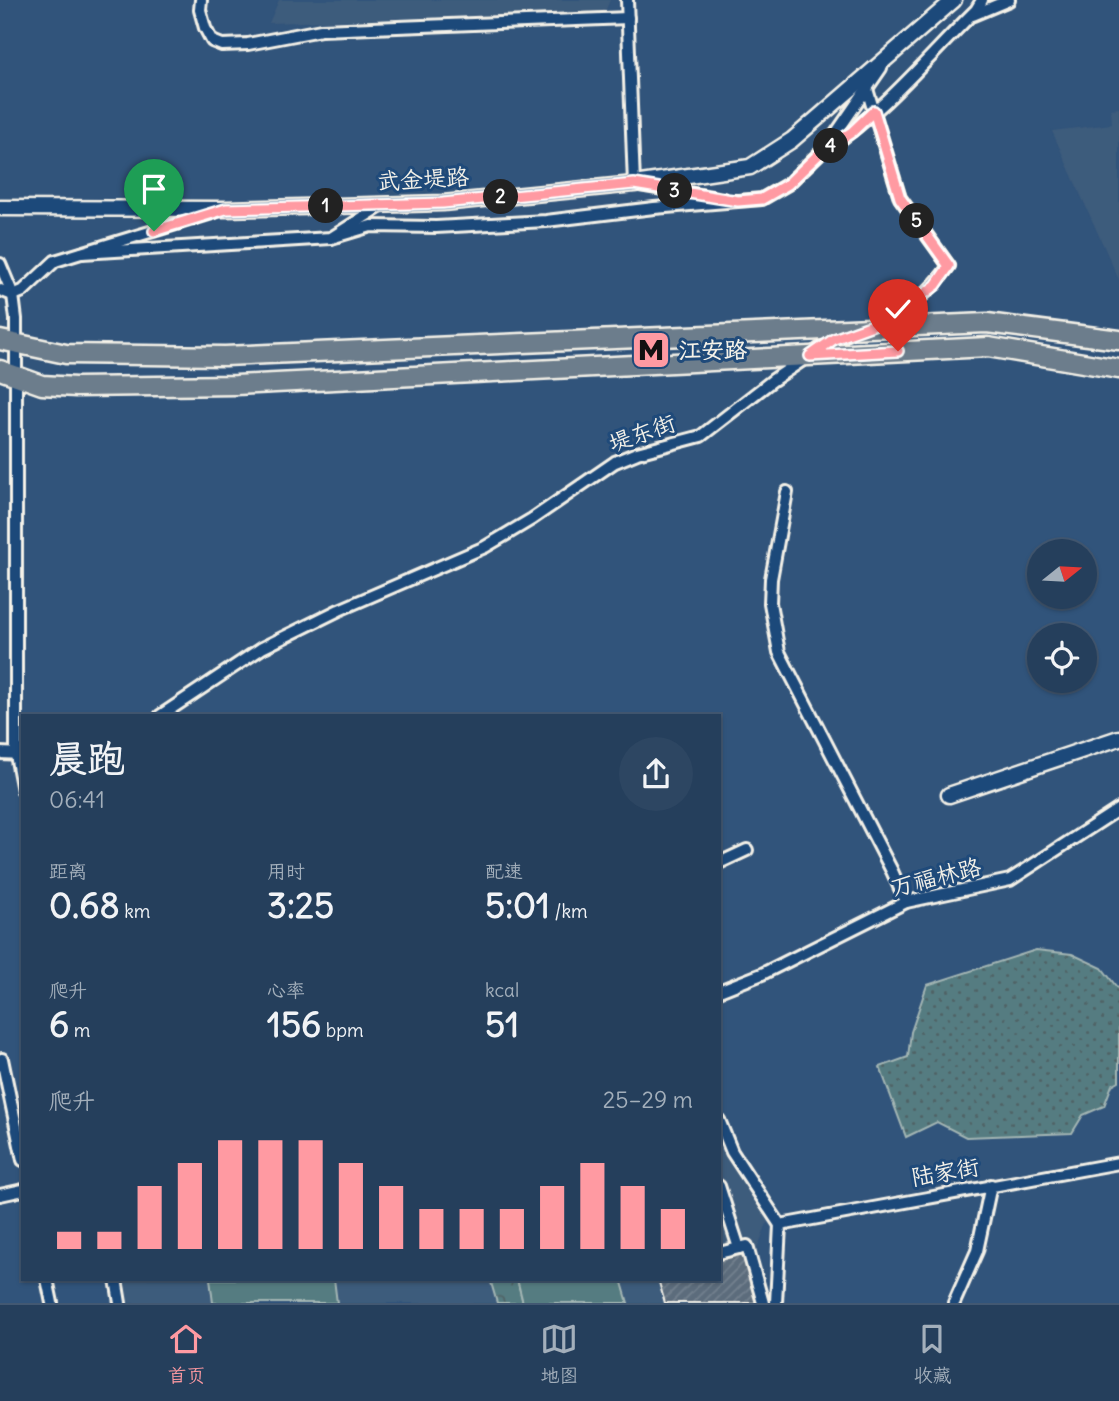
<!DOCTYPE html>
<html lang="zh">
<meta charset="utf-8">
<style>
:root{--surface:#253f5c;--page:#2d4662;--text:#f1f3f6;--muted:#a3afbb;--line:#425872;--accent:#ff9aa2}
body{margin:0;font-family:Delius,"LXGW WenKai TC",sans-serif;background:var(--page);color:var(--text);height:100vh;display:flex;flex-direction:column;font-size:26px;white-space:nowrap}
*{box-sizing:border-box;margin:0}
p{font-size:23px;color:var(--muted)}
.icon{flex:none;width:38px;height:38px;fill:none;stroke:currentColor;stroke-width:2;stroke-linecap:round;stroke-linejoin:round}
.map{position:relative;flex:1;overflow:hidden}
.drawer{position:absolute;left:21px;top:714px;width:700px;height:567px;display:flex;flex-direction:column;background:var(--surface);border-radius:0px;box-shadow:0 2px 5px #0004,0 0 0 2px var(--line)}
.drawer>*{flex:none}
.needle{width:46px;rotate:72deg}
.buttons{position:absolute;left:1027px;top:539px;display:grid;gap:14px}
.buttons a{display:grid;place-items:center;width:70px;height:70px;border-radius:50%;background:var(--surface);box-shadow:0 2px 5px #0004,0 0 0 2px var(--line);font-size:35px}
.pin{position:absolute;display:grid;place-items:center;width:60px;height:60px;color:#fff;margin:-72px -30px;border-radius:50% 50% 50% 0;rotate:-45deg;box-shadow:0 0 7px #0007}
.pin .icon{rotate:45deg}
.km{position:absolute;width:35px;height:35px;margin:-18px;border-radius:50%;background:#222;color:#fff;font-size:19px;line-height:35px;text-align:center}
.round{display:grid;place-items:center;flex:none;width:74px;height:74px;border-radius:37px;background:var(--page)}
.overview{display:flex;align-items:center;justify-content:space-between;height:119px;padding:0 28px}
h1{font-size:38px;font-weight:700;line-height:52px}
.stats{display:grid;grid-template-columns:repeat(3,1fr);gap:10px;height:119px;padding:7px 28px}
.stats div{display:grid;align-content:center}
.stats b{font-size:35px;font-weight:700}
.stats small{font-size:19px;font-weight:400}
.stats p{font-size:19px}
.chart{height:196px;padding:14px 28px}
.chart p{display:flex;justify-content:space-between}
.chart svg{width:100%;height:126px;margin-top:7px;stroke:var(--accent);stroke-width:6}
.menu{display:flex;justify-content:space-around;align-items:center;height:98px;border-top:2px solid var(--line);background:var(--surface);font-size:19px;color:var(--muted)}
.menu a{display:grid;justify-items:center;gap:4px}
.menu .active{color:var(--accent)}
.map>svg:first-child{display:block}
</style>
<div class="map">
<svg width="1119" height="1303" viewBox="0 0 1119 1303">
<defs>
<pattern id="green-dots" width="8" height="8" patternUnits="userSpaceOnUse" patternTransform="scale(1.75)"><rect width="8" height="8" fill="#557b81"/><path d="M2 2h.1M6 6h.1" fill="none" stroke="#506466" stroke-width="1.8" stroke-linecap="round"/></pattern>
<pattern id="forest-crowns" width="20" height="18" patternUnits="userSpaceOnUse" patternTransform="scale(1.75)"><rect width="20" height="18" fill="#557b81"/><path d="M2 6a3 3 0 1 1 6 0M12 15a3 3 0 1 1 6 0" fill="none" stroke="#506466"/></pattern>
<pattern id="building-hatch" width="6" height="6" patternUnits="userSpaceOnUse" patternTransform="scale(1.75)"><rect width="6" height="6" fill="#5c6c7c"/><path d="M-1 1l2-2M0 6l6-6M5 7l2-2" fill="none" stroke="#74818f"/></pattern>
</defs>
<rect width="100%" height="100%" fill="#31547b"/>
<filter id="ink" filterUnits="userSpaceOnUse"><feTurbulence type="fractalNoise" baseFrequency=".0143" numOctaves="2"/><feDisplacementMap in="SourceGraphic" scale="14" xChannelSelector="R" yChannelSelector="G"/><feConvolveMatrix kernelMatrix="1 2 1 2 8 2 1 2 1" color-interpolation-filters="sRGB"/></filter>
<g filter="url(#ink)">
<!-- built -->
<g fill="#3e5b7b">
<path d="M279,0h331l-5,12 -336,11z"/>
<path d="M1119,108v172l-67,-149 60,-7 -1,-15z"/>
<path d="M719,1142l50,76 -12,31 11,54h-643l-4,-24h598z"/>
</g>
<!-- green -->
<path fill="url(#green-dots)" stroke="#a4b6b4" stroke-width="2" d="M1036,950l36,4 30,14 17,22v91l-7,4 -8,21 -21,9 -11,18 -106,4 -29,-15 -31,15 -26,-70 28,-10 3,-25 16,-47z"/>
<!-- forest -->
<path fill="url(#forest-crowns)" stroke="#a4b6b4" stroke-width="2" d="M490,1279h27l6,24h-26z"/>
<!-- pitch -->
<g fill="#557b81" stroke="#a4b6b4" stroke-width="2">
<path d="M210,1279h124l3,24h-124z"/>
<path d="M517,1279h104l7,24h-105z"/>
</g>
<!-- building -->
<path fill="url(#building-hatch)" stroke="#f4f1e8" stroke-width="2" d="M745,1251l15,52h-95l-7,-24h61v-20z"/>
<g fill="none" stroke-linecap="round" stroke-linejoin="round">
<!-- minor casing -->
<g stroke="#f4f1e8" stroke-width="16">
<g id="minor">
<path d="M201,0l-1,10 5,18 7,13 10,4 26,-1 73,-14 307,-12"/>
<path d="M627,0l7,184 88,15"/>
<path d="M973,15l36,-15"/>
<path d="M867,89l33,109 49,68c-17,24 -42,46 -70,57"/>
<path d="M831,146c52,-34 100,-92 145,-136l6,-10"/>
<path d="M331,238l40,-12 65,1 110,-6 108,-13 108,-9 26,-15 40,-39 53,-77"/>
<path d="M82,253l249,-15 50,-32"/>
<path d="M0,264l13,31 3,24v436l7,36"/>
<path d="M0,290l13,5 10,-4 32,-30 160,-49"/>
<path d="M787,492l-16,87 -1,24 9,49 113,219 14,31"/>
<path d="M160,716l102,-68 77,-38 146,-63 47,-28 83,-57 22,-9 64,-17 72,-56 61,-41 17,-6"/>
<path d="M0,753l22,1"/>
<path d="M719,863l28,-13"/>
<path d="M719,991l43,-17 144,-72 104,-22 109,-71"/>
<path d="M2,1059l21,101"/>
<path d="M719,1120l13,32 48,73"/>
<path d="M719,1186l20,62"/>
<path d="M0,1195l23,-5"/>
<path d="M719,1253l28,-7 16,57"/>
<path d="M47,1279l5,24"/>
<path d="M116,1279l4,24"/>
<path d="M776,1303l4,-78 339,-62"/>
<path d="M954,1303l23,-52 14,-66"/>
</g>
</g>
<!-- tertiary casing -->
<g stroke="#f4f1e8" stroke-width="19">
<g id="tertiary">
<path d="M0,208l226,1 217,-6 191,-19 116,-17 42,-27 162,-140"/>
<path d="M949,795l170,-57"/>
</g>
</g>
<!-- primary casing -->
<g stroke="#f4f1e8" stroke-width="23">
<g id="primary">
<path d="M0,340l66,14 159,2 762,-33 132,17"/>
<path d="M0,370l42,15 34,2 160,-2 752,-38 131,22"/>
</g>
</g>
<!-- minor -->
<use href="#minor" stroke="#1f4a7a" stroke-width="10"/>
<!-- tertiary -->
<use href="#tertiary" stroke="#1f4a7a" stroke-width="14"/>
<!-- primary -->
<use href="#primary" stroke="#6c7d8c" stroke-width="18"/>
</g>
</g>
<g fill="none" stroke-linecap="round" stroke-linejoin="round" filter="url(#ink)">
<!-- route casing -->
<g stroke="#fff" stroke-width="14">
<path id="route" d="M154,231l72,-22 217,-6 191,-19 104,17 24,-2 26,-15 32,-31 32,-21 22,-21 26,87 49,68 -13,19 -44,33 -58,21 -24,17 88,-5"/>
</g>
<!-- route -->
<use href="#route" stroke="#ff9aa2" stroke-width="9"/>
</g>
<!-- icons -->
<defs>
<g id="metro-square" transform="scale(2.0125)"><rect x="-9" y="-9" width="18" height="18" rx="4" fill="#ff9aa2" stroke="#1f4a7a"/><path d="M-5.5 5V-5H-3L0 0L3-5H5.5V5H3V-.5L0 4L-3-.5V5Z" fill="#111"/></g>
</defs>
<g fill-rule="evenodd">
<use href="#metro-square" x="651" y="350"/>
</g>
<g text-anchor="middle" stroke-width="6" stroke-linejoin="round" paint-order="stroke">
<!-- street labels -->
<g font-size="23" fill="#f4f1e8" stroke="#1f4a7a">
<text transform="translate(423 179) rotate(-3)" y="8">武金堤路</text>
<text transform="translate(642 433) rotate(-19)" y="8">堤东街</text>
<text transform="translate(936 877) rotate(-14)" y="8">万福林路</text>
<text transform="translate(945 1172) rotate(-10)" y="8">陆家街</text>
</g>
<!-- poi labels -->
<g font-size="23" font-weight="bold" fill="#f4f1e8" stroke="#1f4a7a" text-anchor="start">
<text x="678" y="358">江安路</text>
</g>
</g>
</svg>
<div class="buttons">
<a><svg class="needle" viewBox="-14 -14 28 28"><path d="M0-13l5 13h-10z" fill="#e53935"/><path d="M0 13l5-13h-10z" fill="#a3afbb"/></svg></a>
<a><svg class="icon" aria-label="locate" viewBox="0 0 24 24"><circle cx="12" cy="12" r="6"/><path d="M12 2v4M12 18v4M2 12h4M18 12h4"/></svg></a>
</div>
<div class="pin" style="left:154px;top:231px;background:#1e9e55"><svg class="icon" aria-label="arrive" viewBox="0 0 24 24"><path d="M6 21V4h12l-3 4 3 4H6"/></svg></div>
<div class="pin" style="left:898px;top:351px;background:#d93025"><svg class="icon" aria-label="check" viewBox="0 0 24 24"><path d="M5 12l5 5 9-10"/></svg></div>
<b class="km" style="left:326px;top:206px">1</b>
<b class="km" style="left:501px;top:197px">2</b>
<b class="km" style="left:675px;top:191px">3</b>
<b class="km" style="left:831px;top:146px">4</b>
<b class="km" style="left:917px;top:221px">5</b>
<section class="drawer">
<div class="overview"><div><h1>晨跑</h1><p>06:41</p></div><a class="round"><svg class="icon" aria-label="share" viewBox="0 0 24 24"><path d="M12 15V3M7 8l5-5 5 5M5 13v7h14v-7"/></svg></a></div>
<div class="stats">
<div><p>距离</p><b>0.68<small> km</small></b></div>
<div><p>用时</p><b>3:25</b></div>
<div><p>配速</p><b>5:01<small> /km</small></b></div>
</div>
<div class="stats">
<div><p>爬升</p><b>6<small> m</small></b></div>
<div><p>心率</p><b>156<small> bpm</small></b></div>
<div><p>kcal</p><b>51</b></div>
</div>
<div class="chart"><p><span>爬升</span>25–29 m</p>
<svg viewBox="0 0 160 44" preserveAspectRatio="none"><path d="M5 44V38M15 44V38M25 44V22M35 44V14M45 44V6M55 44V6M65 44V6M75 44V14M85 44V22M95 44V30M105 44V30M115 44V30M125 44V22M135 44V14M145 44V22M155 44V30"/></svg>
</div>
</section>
</div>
<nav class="menu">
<a class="active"><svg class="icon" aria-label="home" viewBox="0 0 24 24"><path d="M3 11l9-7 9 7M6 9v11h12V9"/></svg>首页</a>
<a><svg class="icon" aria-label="map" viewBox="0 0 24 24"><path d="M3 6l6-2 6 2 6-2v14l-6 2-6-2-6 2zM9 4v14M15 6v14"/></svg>地图</a>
<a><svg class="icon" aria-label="saved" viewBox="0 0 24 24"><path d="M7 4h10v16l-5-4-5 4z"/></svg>收藏</a>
</nav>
